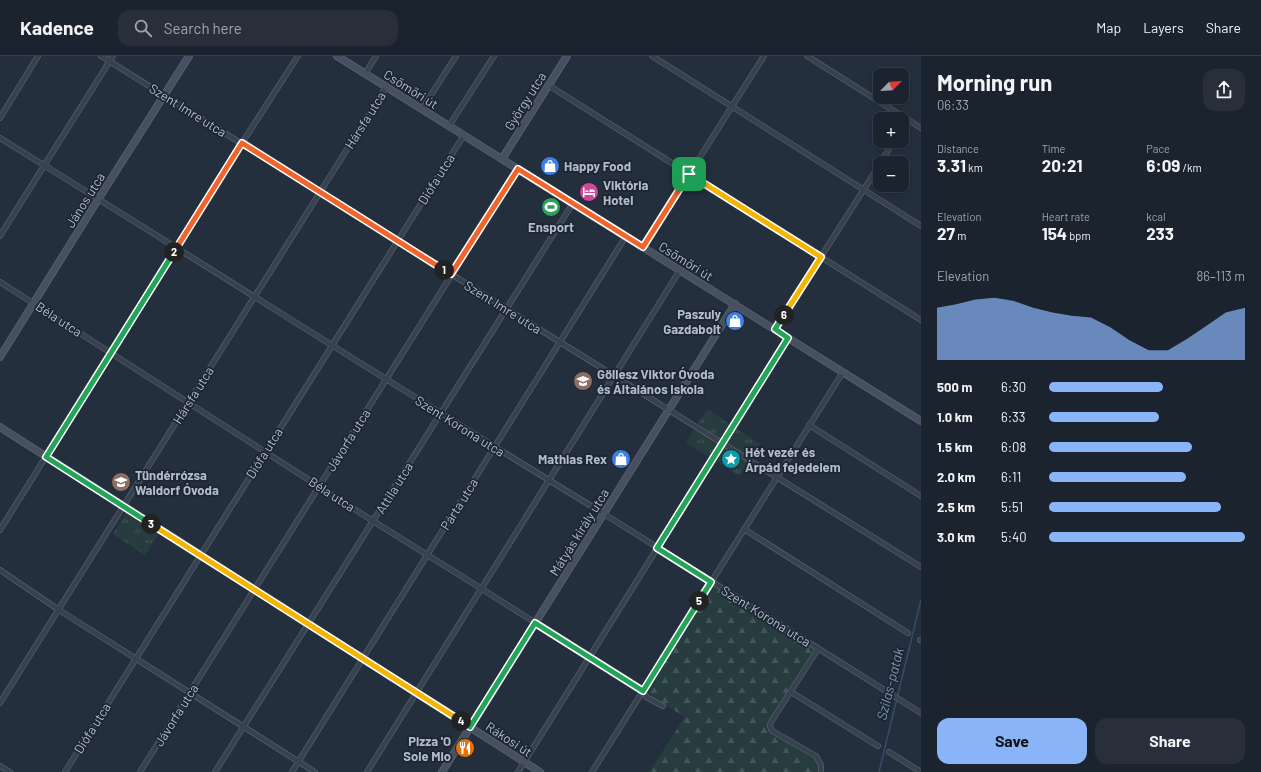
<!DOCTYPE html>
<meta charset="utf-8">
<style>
:root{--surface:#1b232e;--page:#282f3a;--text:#f1f3f6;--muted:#a0a4aa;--line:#39404a;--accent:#8ab4f8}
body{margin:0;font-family:Barlow,sans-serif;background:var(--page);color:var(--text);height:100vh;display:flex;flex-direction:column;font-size:15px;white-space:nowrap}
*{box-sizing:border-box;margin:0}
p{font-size:13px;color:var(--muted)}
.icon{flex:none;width:22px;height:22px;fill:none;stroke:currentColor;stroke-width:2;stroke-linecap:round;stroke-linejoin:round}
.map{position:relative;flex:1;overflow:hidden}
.side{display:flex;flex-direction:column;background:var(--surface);width:340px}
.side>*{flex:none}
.needle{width:26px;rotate:66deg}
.fabs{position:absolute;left:873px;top:12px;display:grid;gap:8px}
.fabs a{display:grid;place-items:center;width:36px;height:36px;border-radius:8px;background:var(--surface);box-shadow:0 2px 6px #0003,0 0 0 1px var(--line);font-size:20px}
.pin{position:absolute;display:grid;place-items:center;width:34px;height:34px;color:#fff;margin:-17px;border-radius:8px;box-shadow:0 2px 6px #0006}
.km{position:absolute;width:20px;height:20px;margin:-10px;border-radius:50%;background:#222;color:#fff;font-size:11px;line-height:20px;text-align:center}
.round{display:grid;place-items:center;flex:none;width:42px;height:42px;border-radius:12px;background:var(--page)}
.headline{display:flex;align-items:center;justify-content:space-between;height:68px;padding:0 16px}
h1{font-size:22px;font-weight:700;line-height:30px}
.stats{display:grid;grid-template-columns:repeat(3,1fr);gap:6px;height:68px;padding:4px 16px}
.stats div{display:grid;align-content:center}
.stats b{font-size:17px;font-weight:700}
.stats small{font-size:11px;font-weight:400}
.stats p{font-size:11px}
.chart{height:112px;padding:8px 16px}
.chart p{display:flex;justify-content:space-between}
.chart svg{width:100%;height:72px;margin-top:4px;fill:var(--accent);opacity:.7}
.cta{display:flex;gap:8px;margin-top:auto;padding:8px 16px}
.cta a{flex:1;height:46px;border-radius:12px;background:var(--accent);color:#111;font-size:16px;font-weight:700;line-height:46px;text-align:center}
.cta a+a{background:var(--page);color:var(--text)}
ul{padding:0 16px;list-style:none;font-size:13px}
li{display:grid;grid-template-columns:64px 48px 1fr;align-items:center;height:30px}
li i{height:10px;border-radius:5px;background:var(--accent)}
header{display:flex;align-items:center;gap:24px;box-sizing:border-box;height:56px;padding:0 20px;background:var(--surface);border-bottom:1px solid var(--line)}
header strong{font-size:19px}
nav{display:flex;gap:22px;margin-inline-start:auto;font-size:14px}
.search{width:280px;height:36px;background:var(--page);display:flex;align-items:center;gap:10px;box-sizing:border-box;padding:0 14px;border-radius:12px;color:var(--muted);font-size:15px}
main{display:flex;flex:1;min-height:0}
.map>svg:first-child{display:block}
</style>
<header>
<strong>Kadence</strong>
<div class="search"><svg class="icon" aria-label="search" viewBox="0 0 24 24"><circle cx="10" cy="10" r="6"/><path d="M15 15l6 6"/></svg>Search here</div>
<nav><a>Map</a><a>Layers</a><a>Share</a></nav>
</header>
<main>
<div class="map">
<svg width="921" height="716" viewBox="0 0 921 716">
<defs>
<pattern id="forest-firs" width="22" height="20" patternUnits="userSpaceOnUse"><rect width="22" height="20" fill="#263c3f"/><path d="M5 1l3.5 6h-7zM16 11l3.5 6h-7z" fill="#435659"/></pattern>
<pattern id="park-tufts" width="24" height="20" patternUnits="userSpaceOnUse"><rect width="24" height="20" fill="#263c3f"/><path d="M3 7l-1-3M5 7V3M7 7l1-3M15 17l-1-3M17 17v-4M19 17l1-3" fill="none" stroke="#435659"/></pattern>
</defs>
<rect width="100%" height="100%" fill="#242f3e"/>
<!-- forest -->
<path fill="url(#forest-firs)" d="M711,526l107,67 -48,79 46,28 5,16h-172l36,-55 -42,-26z"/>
<!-- park -->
<g fill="url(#park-tufts)">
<path d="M707,353l53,35 -20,32 -54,-33z"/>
<path d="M127,456l32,21 -14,22 -32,-21z"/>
</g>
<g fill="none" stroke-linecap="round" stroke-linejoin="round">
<!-- stream -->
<path stroke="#394c67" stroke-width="1.5" d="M879,716l42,-172"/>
<!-- street casing -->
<g stroke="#565f6c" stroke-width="6">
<g id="street">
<path d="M101,0c273,170 546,341 820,511"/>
<path d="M652,0l269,170"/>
<path d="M807,0l114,72"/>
<path d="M365,18l11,-18"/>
<path d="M548,29l373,235"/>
<path d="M422,53l34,-53"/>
<path d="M0,62l38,-62"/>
<path d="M449,70l45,-70"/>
<path d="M902,73l6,-9"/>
<path d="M0,82c201,124 399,251 601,374l320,201"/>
<path d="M880,107l14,-22"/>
<path d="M0,180l113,-180"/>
<path d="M643,191l121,-191"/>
<path d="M0,226l373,239 109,68 161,102 3,6 17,9"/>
<path d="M775,273l105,-165"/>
<path d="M809,369l112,71"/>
<path d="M744,473l164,104"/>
<path d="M0,474l242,-387 56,-87"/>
<path d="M0,514l59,40 256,162"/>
<path d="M920,584h1"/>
<path d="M818,593l-47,73c-2,4 -1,7 3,10l42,24 5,9v7"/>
<path d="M791,636l87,54"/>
<path d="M0,647l386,-616"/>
<path d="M889,696l32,20"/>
<path d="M0,710l10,6"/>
<path d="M65,716l399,-637"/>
<path d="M140,716l378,-603"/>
<path d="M215,716l358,-569"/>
<path d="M292,716l334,-536"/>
<path d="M367,716l313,-502"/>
<path d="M518,716l270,-434"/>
<path d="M592,716l251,-400"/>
</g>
</g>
<!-- secondary casing -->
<g stroke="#565f6c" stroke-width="8">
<g id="secondary">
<path d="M337,0l584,365"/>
<path d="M502,103l65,-103"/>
<path d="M0,301l99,-159 90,-142"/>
<path d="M0,371l540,345"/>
<path d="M442,716l293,-468"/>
</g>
</g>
<!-- street -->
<use href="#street" stroke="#38414e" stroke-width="4.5"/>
<!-- secondary -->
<use href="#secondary" stroke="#465061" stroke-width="6"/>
</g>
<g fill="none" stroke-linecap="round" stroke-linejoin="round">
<!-- split-1 casing -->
<g stroke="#fff" stroke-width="8">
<path id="split-1" d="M444,214l7,4 67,-105 125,78 46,-73"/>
</g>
<!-- split-2 casing -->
<g stroke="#fff" stroke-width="8">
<path id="split-2" d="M174,196l68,-109 202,127"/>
</g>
<!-- split-3 casing -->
<g stroke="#fff" stroke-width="8">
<path id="split-3" d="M151,468l-105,-67 128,-205"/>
</g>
<!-- split-4 casing -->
<g stroke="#fff" stroke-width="8">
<path id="split-4" d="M151,468l310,197"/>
</g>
<!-- split-5 casing -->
<g stroke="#fff" stroke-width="8">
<path id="split-5" d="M461,665l9,6 65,-104 108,68 56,-90"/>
</g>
<!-- split-6 casing -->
<g stroke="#fff" stroke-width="8">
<path id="split-6" d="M699,545l12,-19 -54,-34 131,-210 -13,-9 9,-14"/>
</g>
<!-- split-7 casing -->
<g stroke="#fff" stroke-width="8">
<path id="split-7" d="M689,118l132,83 -37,58"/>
</g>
<!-- split-1 -->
<use href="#split-1" stroke="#f0652b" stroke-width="5"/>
<!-- split-2 -->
<use href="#split-2" stroke="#f0652b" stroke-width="5"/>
<!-- split-3 -->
<use href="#split-3" stroke="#22a559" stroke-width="5"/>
<!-- split-4 -->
<use href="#split-4" stroke="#f5b400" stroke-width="5"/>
<!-- split-5 -->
<use href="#split-5" stroke="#22a559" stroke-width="5"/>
<!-- split-6 -->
<use href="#split-6" stroke="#22a559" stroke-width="5"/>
<!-- split-7 -->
<use href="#split-7" stroke="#f5b400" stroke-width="5"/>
</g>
<!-- icons -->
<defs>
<g id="shop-disc" transform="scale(1)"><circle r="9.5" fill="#3f7fe0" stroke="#1d2633"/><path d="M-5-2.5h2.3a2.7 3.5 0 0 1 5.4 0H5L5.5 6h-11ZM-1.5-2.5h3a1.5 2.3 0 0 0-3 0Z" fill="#fff"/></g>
<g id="hotel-disc" transform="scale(1)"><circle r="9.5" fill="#d1479c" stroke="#1d2633"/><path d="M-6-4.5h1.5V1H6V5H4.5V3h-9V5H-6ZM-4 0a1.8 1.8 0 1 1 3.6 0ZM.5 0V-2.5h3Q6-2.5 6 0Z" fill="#fff"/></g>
<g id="stadium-disc" transform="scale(1)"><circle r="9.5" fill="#2e9e5b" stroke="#1d2633"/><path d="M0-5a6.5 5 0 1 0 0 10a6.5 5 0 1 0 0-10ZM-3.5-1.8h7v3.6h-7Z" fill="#fff"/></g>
<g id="school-disc" transform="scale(1)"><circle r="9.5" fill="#8d6e63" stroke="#1d2633"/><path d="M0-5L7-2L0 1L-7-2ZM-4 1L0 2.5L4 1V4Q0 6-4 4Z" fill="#fff"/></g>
<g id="sight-disc" transform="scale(1)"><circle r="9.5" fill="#0f9aa8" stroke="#1d2633"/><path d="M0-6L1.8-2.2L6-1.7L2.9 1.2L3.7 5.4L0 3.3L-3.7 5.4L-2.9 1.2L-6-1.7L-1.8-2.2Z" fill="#fff"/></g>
<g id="restaurant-disc" transform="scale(1)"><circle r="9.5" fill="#e8710a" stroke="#1d2633"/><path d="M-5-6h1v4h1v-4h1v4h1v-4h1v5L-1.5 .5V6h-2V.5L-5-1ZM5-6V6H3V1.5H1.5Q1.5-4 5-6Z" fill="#fff"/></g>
</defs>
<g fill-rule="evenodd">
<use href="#shop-disc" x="550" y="110"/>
<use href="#hotel-disc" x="589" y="136"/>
<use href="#stadium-disc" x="551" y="151"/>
<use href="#shop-disc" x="735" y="265"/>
<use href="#school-disc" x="583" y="325"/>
<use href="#shop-disc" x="621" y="403"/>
<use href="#sight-disc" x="731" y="403"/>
<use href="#school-disc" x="121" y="426"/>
<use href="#restaurant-disc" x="465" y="692"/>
</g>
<g text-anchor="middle" stroke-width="3.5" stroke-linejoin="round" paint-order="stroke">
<!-- street labels -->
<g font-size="13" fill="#b4bcc9" stroke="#1d2633">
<text transform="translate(411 33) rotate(32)" y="5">Csömöri út</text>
<text transform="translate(525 45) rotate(-58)" y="5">György utca</text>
<text transform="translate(188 54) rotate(32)" y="5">Szent Imre utca</text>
<text transform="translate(365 64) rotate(-58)" y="5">Hársfa utca</text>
<text transform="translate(436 123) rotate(-58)" y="5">Diófa utca</text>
<text transform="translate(85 144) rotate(-58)" y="5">János utca</text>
<text transform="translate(686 205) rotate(32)" y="5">Csömöri út</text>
<text transform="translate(503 251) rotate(32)" y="5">Szent Imre utca</text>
<text transform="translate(59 263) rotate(33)" y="5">Béla utca</text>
<text transform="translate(193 339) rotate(-58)" y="5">Hársfa utca</text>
<text transform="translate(460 370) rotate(32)" y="5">Szent Korona utca</text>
<text transform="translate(348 384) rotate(-58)" y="5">Jávorfa utca</text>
<text transform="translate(264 397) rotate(-58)" y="5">Diófa utca</text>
<text transform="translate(394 432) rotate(-58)" y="5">Attila utca</text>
<text transform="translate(332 438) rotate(33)" y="5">Béla utca</text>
<text transform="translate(459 448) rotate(-58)" y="5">Párta utca</text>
<text transform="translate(579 476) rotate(-58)" y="5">Mátyás király utca</text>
<text transform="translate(766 560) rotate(32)" y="5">Szent Korona utca</text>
<text transform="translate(176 659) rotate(-58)" y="5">Jávorfa utca</text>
<text transform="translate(92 672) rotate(-58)" y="5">Diófa utca</text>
<text transform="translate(509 683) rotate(33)" y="5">Rákosi út</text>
</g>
<!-- poi labels -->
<g font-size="13" font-weight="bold" fill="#b4bcc9" stroke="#1d2633" text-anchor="start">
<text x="564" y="115">Happy Food</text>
<text x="603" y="134">Viktória<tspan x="603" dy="15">Hotel</tspan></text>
<text x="551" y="176" text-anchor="middle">Ensport</text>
<text x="721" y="263" text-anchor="end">Paszuly<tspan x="721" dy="15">Gazdabolt</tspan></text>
<text x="597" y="323">Göllesz Viktor Óvoda<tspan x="597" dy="15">és Általános Iskola</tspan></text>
<text x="745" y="401">Hét vezér és<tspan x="745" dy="15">Árpád fejedelem</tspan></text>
<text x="607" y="408" text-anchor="end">Mathias Rex</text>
<text x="135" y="424">Tündérrózsa<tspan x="135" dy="15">Waldorf Óvoda</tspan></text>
<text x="451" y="690" text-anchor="end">Pizza 'O<tspan x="451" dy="15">Sole Mio</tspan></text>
</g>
<!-- water labels -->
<g font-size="14" font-style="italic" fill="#7c92b1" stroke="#1d2633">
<text transform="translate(890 628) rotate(-76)" y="5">Szilas-patak</text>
</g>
</g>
</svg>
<div class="fabs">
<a><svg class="needle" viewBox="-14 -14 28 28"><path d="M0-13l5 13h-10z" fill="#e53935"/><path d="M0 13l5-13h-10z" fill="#a0a4aa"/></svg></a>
<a>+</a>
<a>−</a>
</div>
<div class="pin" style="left:689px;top:118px;background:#1e9e55"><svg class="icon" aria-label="arrive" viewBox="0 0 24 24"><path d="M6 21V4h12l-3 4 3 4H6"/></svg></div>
<b class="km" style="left:444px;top:214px">1</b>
<b class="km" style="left:174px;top:196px">2</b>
<b class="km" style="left:151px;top:468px">3</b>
<b class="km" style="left:461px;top:665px">4</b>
<b class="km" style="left:699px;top:545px">5</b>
<b class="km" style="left:784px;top:259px">6</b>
</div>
<section class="side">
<div class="headline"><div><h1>Morning run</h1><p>06:33</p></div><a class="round"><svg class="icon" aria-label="share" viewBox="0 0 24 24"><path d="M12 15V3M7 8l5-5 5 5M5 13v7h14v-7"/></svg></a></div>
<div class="stats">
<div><p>Distance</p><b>3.31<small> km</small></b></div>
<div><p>Time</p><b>20:21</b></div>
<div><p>Pace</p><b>6:09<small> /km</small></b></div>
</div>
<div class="stats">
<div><p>Elevation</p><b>27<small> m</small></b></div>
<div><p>Heart rate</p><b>154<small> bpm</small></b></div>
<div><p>kcal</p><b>233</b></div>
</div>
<div class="chart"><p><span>Elevation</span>86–113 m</p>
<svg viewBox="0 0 160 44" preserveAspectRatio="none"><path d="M0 44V12L10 10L20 7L30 6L40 8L50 12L60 15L70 17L80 18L90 24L100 32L110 38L120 38L130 31L140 23L150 15L160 12V44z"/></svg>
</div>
<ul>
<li><b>500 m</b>6:30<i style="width:58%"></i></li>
<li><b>1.0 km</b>6:33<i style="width:56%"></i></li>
<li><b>1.5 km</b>6:08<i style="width:73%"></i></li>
<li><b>2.0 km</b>6:11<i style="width:70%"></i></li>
<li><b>2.5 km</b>5:51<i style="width:88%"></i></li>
<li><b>3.0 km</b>5:40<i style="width:100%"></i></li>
</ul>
<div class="cta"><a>Save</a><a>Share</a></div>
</section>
</main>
